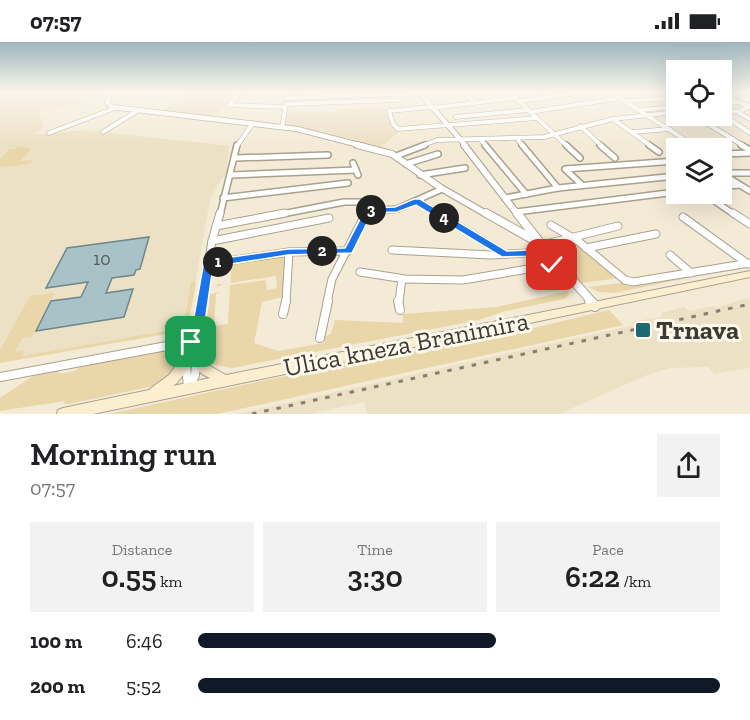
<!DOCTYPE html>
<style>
:root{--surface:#fff;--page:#f2f2f2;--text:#202124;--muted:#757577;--accent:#111827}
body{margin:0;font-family:"Zilla Slab",serif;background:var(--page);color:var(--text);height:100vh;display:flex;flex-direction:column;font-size:22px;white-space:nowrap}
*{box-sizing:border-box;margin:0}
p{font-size:20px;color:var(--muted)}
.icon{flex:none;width:33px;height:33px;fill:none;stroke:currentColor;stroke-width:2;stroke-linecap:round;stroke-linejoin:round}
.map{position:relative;height:372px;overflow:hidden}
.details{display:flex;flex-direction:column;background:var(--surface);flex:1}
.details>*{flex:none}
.controls{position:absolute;left:666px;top:18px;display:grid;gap:12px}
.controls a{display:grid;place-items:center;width:66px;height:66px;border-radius:0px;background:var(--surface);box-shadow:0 6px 24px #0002;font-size:30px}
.pin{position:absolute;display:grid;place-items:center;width:51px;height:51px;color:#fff;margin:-26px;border-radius:12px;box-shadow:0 3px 9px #0006}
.km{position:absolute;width:30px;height:30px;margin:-15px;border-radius:50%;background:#222;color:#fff;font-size:16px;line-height:30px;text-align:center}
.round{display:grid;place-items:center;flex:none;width:63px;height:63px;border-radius:0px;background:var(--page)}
.overview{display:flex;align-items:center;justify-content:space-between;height:102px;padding:0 30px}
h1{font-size:33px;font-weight:600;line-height:45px}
.figures{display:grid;grid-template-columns:repeat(3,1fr);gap:9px;height:102px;padding:6px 30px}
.figures div{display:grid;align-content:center;border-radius:0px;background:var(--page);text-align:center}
.figures b{font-size:30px;font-weight:600}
.figures small{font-size:16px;font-weight:400}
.figures p{font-size:16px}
ul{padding:0 30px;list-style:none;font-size:20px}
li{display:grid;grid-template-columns:96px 72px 1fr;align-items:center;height:45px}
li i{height:15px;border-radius:8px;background:var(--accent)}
.status{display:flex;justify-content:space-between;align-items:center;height:42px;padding:0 30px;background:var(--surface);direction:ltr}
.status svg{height:16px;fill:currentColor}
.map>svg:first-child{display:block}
</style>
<div class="status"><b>07:57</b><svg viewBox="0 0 49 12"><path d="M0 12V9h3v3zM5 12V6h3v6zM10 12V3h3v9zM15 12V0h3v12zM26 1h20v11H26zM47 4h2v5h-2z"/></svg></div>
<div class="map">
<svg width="750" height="372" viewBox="0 0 750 372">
<rect width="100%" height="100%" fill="#f4ebd7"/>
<!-- built -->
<g fill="#ede1c5">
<path d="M0,50h108l-3,7 -66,13 4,14 -8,9 41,-4 27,1 126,14 -3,26 -16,27 -21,122 -6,10 -183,32z"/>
<path d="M180,50h34l21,4 -21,20 -51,-6 17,-11z"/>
<path d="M336,67h52l10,24 -19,15 -55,-16 -38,-7 2,-14 48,2z"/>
<path d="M747,256l3,2v68l-35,6 -7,-7 -38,1 -23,7 -88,39h-192l-3,-12 -53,12h-74l397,-89 -2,-3 31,-6 -2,-3 23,-6 5,4 25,-5 2,2z"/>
</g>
<!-- green -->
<g fill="#e9d6a9">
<path d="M15,104l16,3 -11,12 13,-1 -3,4 -30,3v-8l10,-10h5l3,-3z"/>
<path d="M571,199l4,1 43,36 -36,5 -32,-37z"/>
<path d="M286,212v42l-24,6 -8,41 24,8 46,-8 1,-7 6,-2 4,-14 68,3v-9l94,-7 71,-16 1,3 -4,5 -60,12 -26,9 -247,48 -21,-4 -7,-14 6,-56 12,-2 -6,2 -2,32 14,-2 2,-39 36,-5 1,10 10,-2 -1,-12 -45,7v-19l-12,2 -2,18h6l-6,3 1,-22z"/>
<path d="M750,223l-135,28 -16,-1 -11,-5 33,-4 24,1z"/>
<path d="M191,240h5l-7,39 -6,10 -183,32v-13l30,-54 24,-3 -22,44 -10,1 -7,14 9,-1 -2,5 161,-28z"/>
<path d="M609,268l14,15 -406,89h-108l274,-59 146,-26z"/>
<path d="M172,307l8,3 2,10 -18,19 -11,5 -84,18h-5l1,-3 -65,10v-13l36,-24 23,-4v4l16,-3 6,-5z"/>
</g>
<!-- building -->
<path fill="#a9c2c7" stroke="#6e878b" stroke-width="1.5" d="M149,195l-9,32 -4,1 -2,5 -22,3 -6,15 27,-4 -9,28 -88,14 15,-30 30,-4 7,-15 -42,6 21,-40z"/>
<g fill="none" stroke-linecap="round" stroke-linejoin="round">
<!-- minor-far3 casing -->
<g stroke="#a9a18e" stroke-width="5">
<g id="minor-far3">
<path d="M227,50l61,1"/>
<path d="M463,50l13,11"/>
<path d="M509,50l58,54"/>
<path d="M610,50l85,54"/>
<path d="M239,52l-10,11 56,2"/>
<path d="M395,53l25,-2"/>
<path d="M287,56l107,-4"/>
<path d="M519,59l67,-9"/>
<path d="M625,59l51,-3"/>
<path d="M286,62l113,-4 -6,-8"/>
<path d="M722,62l17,-2"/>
<path d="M431,65l-42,4 4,13 5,5 139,-11"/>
<path d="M432,66l83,-10"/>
<path d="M639,68l37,-3"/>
<path d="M530,70l90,-14"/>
<path d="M722,70l19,-1 8,-5"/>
<path d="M738,70l12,7"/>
<path d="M722,72l28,19"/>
<path d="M695,74l49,30"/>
<path d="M456,75l72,-7"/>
<path d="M613,77l38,27"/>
<path d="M580,84l22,20"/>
<path d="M282,85l4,-23"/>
<path d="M103,90l34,-21"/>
<path d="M632,90l38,-3"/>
<path d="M49,91l66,-25"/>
<path d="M517,97l6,7"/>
<path d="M481,98l5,6"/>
<path d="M237,104l16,-23"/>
<path d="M421,104l16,-6 107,-3 69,-18 63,-7"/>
</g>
</g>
<!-- minor-far2 casing -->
<g stroke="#a9a18e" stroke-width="8">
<g id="minor-far2">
<path d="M485,103l41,49"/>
<path d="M522,103l36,43"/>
<path d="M566,103l14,13"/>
<path d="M600,103l15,13"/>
<path d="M649,103l10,7"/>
<path d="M693,103l5,3"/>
<path d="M741,103l9,5"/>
<path d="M722,112l28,-1"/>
<path d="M396,114l29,-11"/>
<path d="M235,116l93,-3"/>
<path d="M353,121l5,12"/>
<path d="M406,122l32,-10"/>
<path d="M722,131h28"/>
<path d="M722,132l28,17"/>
<path d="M231,133l125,-5"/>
<path d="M420,133l45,-7"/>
<path d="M582,143l-17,-16 111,-8"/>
<path d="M722,145l17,-2"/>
<path d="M223,156l125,-15"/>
<path d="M505,156l53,-10 118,-12"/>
<path d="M417,159l23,14"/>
<path d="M716,160l19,13"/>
<path d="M516,170l160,-20"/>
<path d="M220,173l17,-70"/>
<path d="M277,173l67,-13h19"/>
<path d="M365,173l2,-4 30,-2 45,-20"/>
</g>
</g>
<!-- minor-far1 casing -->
<g stroke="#a9a18e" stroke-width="9">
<g id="minor-far1">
<path d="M437,171l68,41"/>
<path d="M733,171l17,11"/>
<path d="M683,175l65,47"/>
<path d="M551,183l27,16 47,39 8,2 117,-19"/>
<path d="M216,184l69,-13"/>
<path d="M212,199l117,-23"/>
<path d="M542,203l76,-19"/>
<path d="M586,206l70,-14"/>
<path d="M392,208l99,5 57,-3"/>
<path d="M670,213l21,18"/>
<path d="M208,222l81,-12 59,-1"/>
<path d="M360,230l45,7 58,1 95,-16"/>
<path d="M202,260l10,-61 8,-28"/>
<path d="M286,260l3,-50"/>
<path d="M327,260l5,-23 34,-66"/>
<path d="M399,260l3,-23"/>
</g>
</g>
<!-- minor casing -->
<g stroke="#a9a18e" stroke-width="10">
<g id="minor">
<path d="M398,259l2,9"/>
<path d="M283,272l3,-13"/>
<path d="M320,296l8,-37"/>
<path d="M171,304l11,4 6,6"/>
<path d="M0,335l199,-37"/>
<path d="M188,346l-2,-23 13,-42"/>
<path d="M189,346l6,-13 7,-74"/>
</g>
</g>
<!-- tertiary-far3 casing -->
<g stroke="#a9a18e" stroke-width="6">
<g id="tertiary-far3">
<path d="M111,50l-4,10 5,5 185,22 66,17"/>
<path d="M419,50l47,54"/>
<path d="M722,53l28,12"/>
</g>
</g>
<!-- tertiary-far2 casing -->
<g stroke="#a9a18e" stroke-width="8">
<g id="tertiary-far2">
<path d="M357,103l35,9 49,34 47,27"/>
<path d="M464,103l54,70"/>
</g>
</g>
<!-- tertiary-far1 casing -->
<g stroke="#a9a18e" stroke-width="10">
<g id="tertiary-far1">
<path d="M486,171l55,31 51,58"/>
<path d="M517,171l21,27"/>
</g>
</g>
<!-- tertiary casing -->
<g stroke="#a9a18e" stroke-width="12">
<path id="tertiary" d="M590,259l5,5"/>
</g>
<!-- secondary casing -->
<g stroke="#a9a18e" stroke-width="2">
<path id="secondary" d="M750,229v6l-657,137h-36l1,-4 5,-2 86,-18 2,-2 18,-13 15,-20 4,-1 4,2 5,-2 4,1 9,11 16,9zM192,321l10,11 8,4 -37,8 4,-3z"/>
</g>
<!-- minor-far3 -->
<use href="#minor-far3" stroke="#fff" stroke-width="4"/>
<!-- minor-far2 -->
<use href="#minor-far2" stroke="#fff" stroke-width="5"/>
<!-- minor-far1 -->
<use href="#minor-far1" stroke="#fff" stroke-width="7"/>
<!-- minor -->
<use href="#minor" stroke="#fff" stroke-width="8"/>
<!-- tertiary-far3 -->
<use href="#tertiary-far3" stroke="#fff" stroke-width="4.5"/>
<!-- tertiary-far2 -->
<use href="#tertiary-far2" stroke="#fff" stroke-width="6"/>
<!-- tertiary-far1 -->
<use href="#tertiary-far1" stroke="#fff" stroke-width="8"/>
<!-- tertiary -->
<use href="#tertiary" stroke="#fff" stroke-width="10"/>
<!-- secondary -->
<use href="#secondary" fill="#fcefcf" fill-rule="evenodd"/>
<!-- rail -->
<path stroke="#857f73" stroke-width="3" stroke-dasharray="4.5 8" stroke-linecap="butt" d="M252,372l498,-110"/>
</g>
<!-- sky -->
<linearGradient id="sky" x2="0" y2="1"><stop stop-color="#9eb5bc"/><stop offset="0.49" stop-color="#faf6ed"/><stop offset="1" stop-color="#faf6ed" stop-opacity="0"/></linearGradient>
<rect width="750" height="102" fill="url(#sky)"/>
<!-- route -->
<path fill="#1a73e8" stroke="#fff" stroke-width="1.5" d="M414,157h6l87,52 41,-2 16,15 -6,4h-10l-1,-3 3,-3 -5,-6 -43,1 -86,-52 -19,7 -25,1 -20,40 -64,2 -75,12 -8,55 -10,24h-9l-2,-4 9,-20 11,-61 84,-12 57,-1 21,-40 29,-1z"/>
<!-- markers -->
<rect fill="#1e6873" stroke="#fef9ec" stroke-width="2" x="635" y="280" width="16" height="16" rx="3"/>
<g text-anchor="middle" stroke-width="6" stroke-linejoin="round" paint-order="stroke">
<!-- number labels -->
<g font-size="18" fill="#585c57">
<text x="102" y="223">10</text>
</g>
<!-- near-poi labels -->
<g font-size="26" font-weight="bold" fill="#3d3a32" stroke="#fef9ec" text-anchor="start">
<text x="656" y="297">Trnava</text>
</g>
<!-- near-street labels -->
<g font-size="26" fill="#3d3a32" stroke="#fef9ec">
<text transform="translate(406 302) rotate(-11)" y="9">Ulica kneza Branimira</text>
</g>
</g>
</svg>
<div class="controls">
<a><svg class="icon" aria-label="locate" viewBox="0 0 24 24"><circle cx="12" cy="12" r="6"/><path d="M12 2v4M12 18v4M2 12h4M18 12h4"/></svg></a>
<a><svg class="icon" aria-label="layers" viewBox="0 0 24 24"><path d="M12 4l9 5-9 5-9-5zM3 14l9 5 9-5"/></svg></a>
</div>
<div class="pin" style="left:191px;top:300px;background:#1e9e55"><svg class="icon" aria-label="arrive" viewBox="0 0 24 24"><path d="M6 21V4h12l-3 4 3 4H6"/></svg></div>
<div class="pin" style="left:552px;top:223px;background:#d93025"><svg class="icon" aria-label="check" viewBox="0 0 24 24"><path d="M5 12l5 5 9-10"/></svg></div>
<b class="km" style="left:218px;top:220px">1</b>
<b class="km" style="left:322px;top:209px">2</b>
<b class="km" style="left:371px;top:168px">3</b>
<b class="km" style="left:444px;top:176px">4</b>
</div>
<section class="details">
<div class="overview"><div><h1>Morning run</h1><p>07:57</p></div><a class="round"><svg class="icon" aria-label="share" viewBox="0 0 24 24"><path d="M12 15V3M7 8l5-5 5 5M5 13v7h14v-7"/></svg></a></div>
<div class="figures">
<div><p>Distance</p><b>0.55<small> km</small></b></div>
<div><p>Time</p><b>3:30</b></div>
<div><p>Pace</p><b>6:22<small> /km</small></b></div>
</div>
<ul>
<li><b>100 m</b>6:46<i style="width:57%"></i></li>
<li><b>200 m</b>5:52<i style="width:100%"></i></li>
</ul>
</section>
